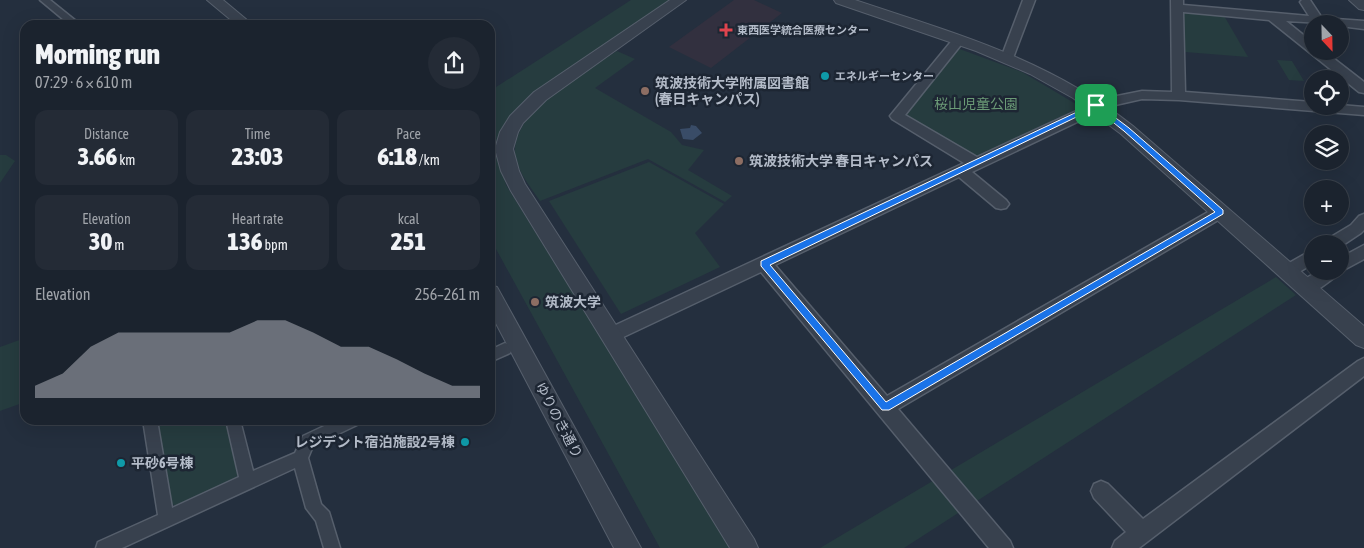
<!DOCTYPE html>
<meta charset="utf-8">
<style>
:root{--surface:#1b232e;--page:#242b36;--text:#f1f3f6;--muted:#a0a4aa;--line:#39404a;--accent:#8c9099}
body{margin:0;font-family:"Asap Condensed","Noto Sans JP",sans-serif;background:var(--page);color:var(--text);height:100vh;display:flex;flex-direction:column;font-size:19px;white-space:nowrap}
*{box-sizing:border-box;margin:0}
p{font-size:16px;color:var(--muted)}
.icon{flex:none;width:28px;height:28px;fill:none;stroke:currentColor;stroke-width:2;stroke-linecap:round;stroke-linejoin:round}
.map{position:relative;flex:1;overflow:hidden}
.panel{position:absolute;left:20px;top:20px;width:475px;height:405px;display:flex;flex-direction:column;background:var(--surface);border-radius:15px;box-shadow:0 5px 20px #0002,0 0 0 1px var(--line)}
.panel>*{flex:none}
.needle{width:32px;rotate:158deg}
.fabs{position:absolute;left:1304px;top:15px;display:grid;gap:10px}
.fabs a{display:grid;place-items:center;width:45px;height:45px;border-radius:50%;background:var(--surface);box-shadow:0 5px 20px #0002,0 0 0 1px var(--line);font-size:25px}
.pin{position:absolute;display:grid;place-items:center;width:42px;height:42px;color:#fff;margin:-21px;border-radius:10px;box-shadow:0 2px 8px #0006}
.round{display:grid;place-items:center;flex:none;width:52px;height:52px;border-radius:26px;background:var(--page)}
.head{display:flex;align-items:center;justify-content:space-between;height:85px;padding:0 15px}
h1{font-size:28px;font-weight:800;line-height:38px}
.metrics{display:grid;grid-template-columns:repeat(3,1fr);gap:8px;height:85px;padding:5px 15px}
.metrics div{display:grid;align-content:center;border-radius:12px;background:var(--page);text-align:center}
.metrics b{font-size:25px;font-weight:800}
.metrics small{font-size:14px;font-weight:400}
.metrics p{font-size:14px}
.chart{height:140px;padding:10px 15px}
.chart p{display:flex;justify-content:space-between}
.chart svg{width:100%;height:90px;margin-top:5px;fill:var(--accent);opacity:.7}
.map>svg:first-child{display:block}
</style>
<div class="map">
<svg width="1364" height="548" viewBox="0 0 1364 548">
<rect width="100%" height="100%" fill="#242f3e"/>
<!-- medical -->
<path fill="#32303f" d="M734,0h20l28,13 -71,55 -42,-21z"/>
<!-- green -->
<g fill="#263c3f">
<path d="M631,0h39l-136,93 -37,60 9,32 226,363h-72l-170,-310v-147z"/>
<path d="M1188,12l35,2 25,43 -63,-5 -2,-39z"/>
<path d="M957,48l65,24 59,35 -103,49 -8,-1 -65,-38 -2,-4z"/>
<path d="M617,51l18,8 -40,29 76,44 11,13 22,5 -16,20 44,26 -7,6 -77,-43 -108,42c-9,-14 -26,-33 -25,-51 2,-43 70,-78 102,-99z"/>
<path d="M1277,60l15,1 12,20 -15,-1z"/>
<path d="M0,155h6l9,6 -15,22z"/>
<path d="M649,162l75,42 -29,29 25,34 -99,47 -72,-113z"/>
<path d="M1276,277l20,18 -392,253h-84z"/>
<path d="M25,338v64l-25,9v-64z"/>
<path d="M155,420h72l12,52 -5,9 -56,26 -8,-4z"/>
</g>
<!-- water -->
<path fill="#394c67" d="M691,125l5,1 6,7 -9,7 -10,-1 -3,-10 10,-1z"/>
<g fill="none" stroke-linecap="round" stroke-linejoin="round">
<!-- pedestrian casing -->
<g stroke="#565f6c" stroke-width="3">
<g id="pedestrian">
<path d="M40,0h10l31,25h-11z"/>
<path d="M505,343l5,2 2,4 -2,4 -20,9v-12z"/>
<path d="M143,420h14l15,88 67,-31 -13,-57h14l13,51 42,-18 8,-17 34,-16h22l-2,5 -44,21 -5,12 13,46 8,8 11,36h-16l-8,-27 -10,-13 -11,-40 -173,80h-26l2,-6 60,-27z"/>
</g>
</g>
<!-- minor casing -->
<g stroke="#565f6c" stroke-width="3">
<g id="minor">
<path d="M1023,0h12l-22,58 -6,4 -4,-1 -2,-3z"/>
<path d="M1171,0h12v5l126,11 -9,-14 2,-2h8l12,18 42,3v8l-24,-3v-2l-54,-3 26,21v9h12l40,31v11l-5,-1 -90,-72 -86,-8 2,80 127,10v4h28v-1l24,2v8l-185,-15 -37,-1 -31,7 -139,66 34,28 3,4 -3,4 -5,1 -5,-1 -37,-31 -184,88 112,131 328,-188 5,-2 5,2 3,4 -3,4 -327,193 112,132 3,7h-24l-228,-276 -144,68 -6,2 -6,-2 -3,-5 3,-5 359,-167 -72,-44 -2,-3 64,-78h8l2,3 -59,74 72,42 125,-58 40,-8 30,1z"/>
<path d="M1364,214v16l-3,3 -21,14v-3h-16l2,-4 25,-15 8,-9z"/>
<path d="M1364,245v14l-24,13 -2,3c-11,7 -25,22 -38,18l-2,-5c8,-16 26,-17 42,-17v-13z"/>
<path d="M1312,250v14c-9,5 -19,15 -30,11l-2,-4 2,-4z"/>
<path d="M1364,358v18l-225,172h-27l3,-7 11,-9 -32,-34 -3,-7 3,-7 7,-3 7,3 35,35 215,-158z"/>
</g>
</g>
<!-- tertiary casing -->
<g stroke="#565f6c" stroke-width="2">
<g id="tertiary">
<path d="M207,0h16l30,25h-16z"/>
<path d="M670,0h16l-140,100 -23,23 -5,9 -5,17 6,22 6,13 229,355 4,9h-28l-219,-357 -10,-20 -6,-22 5,-17 10,-16 24,-24z"/>
<path d="M834,0h21c101,34 192,58 278,126l231,200v22l-8,-3 -235,-211 -48,-36 -43,-24 -54,-23 -140,-48z"/>
<path d="M1349,0h15v10l-5,-1z"/>
<path d="M490,285l7,2 144,261h-27l-124,-236z"/>
</g>
</g>
<!-- pedestrian -->
<use href="#pedestrian" fill="#38414e" fill-rule="evenodd"/>
<!-- minor -->
<use href="#minor" fill="#38414e" fill-rule="evenodd"/>
<!-- tertiary -->
<use href="#tertiary" fill="#38414e" fill-rule="evenodd"/>
</g>
<!-- route -->
<path fill="#1a73e8" stroke="#fff" fill-rule="evenodd" d="M1096,103l33,25 94,82v4l-334,196h-7l-121,-144v-5zM1095,108l29,23 91,81 -329,190 -116,-137z"/>
<!-- markers -->
<path fill="#e0444e" stroke="#1d2633" stroke-width="2" d="M723.5 22.5h5v5h5v5h-5v5h-5v-5h-5v-5h5z"/>
<g fill="#0f9aa8" stroke="#1d2633" stroke-width="2">
<circle cx="825" cy="76" r="5"/>
<circle cx="465" cy="442" r="5"/>
<circle cx="121" cy="463" r="5"/>
</g>
<g fill="#8d6e63" stroke="#1d2633" stroke-width="2">
<circle cx="645" cy="91" r="5"/>
<circle cx="739" cy="161" r="5"/>
<circle cx="535" cy="302" r="5"/>
</g>
<g text-anchor="middle" stroke-width="5" stroke-linejoin="round" paint-order="stroke">
<!-- far-poi labels -->
<g font-size="11" font-weight="bold" fill="#b4bcc9" stroke="#1d2633" text-anchor="start">
<text x="737" y="34">東西医学統合医療センター</text>
<text x="835" y="80">エネルギーセンター</text>
</g>
<!-- poi labels -->
<g font-size="14" font-weight="bold" fill="#b4bcc9" stroke="#1d2633" text-anchor="start">
<text x="655" y="88">筑波技術大学附属図書館<tspan x="655" dy="16">(春日キャンパス)</tspan></text>
<text x="749" y="166">筑波技術大学 春日キャンパス</text>
<text x="545" y="307">筑波大学</text>
<text x="455" y="447" text-anchor="end">レジデント宿泊施設2号棟</text>
<text x="131" y="468">平砂6号棟</text>
</g>
<!-- park labels -->
<g font-size="14" fill="#6b9a76" stroke="#1d2633">
<text x="976" y="109">桜山児童公園</text>
</g>
<!-- street labels -->
<g font-size="14" fill="#b4bcc9" stroke="#1d2633">
<text transform="translate(559 420) rotate(62)" y="5">ゆりのき通り</text>
</g>
</g>
</svg>
<div class="fabs">
<a><svg class="needle" viewBox="-14 -14 28 28"><path d="M0-13l5 13h-10z" fill="#e53935"/><path d="M0 13l5-13h-10z" fill="#a0a4aa"/></svg></a>
<a><svg class="icon" aria-label="locate" viewBox="0 0 24 24"><circle cx="12" cy="12" r="6"/><path d="M12 2v4M12 18v4M2 12h4M18 12h4"/></svg></a>
<a><svg class="icon" aria-label="layers" viewBox="0 0 24 24"><path d="M12 4l9 5-9 5-9-5zM3 14l9 5 9-5"/></svg></a>
<a>+</a>
<a>−</a>
</div>
<div class="pin" style="left:1096px;top:105px;background:#1e9e55"><svg class="icon" aria-label="arrive" viewBox="0 0 24 24"><path d="M6 21V4h12l-3 4 3 4H6"/></svg></div>
<section class="panel">
<div class="head"><div><h1>Morning run</h1><p>07:29 · 6 × 610 m</p></div><a class="round"><svg class="icon" aria-label="share" viewBox="0 0 24 24"><path d="M12 15V3M7 8l5-5 5 5M5 13v7h14v-7"/></svg></a></div>
<div class="metrics">
<div><p>Distance</p><b>3.66<small> km</small></b></div>
<div><p>Time</p><b>23:03</b></div>
<div><p>Pace</p><b>6:18<small> /km</small></b></div>
</div>
<div class="metrics">
<div><p>Elevation</p><b>30<small> m</small></b></div>
<div><p>Heart rate</p><b>136<small> bpm</small></b></div>
<div><p>kcal</p><b>251</b></div>
</div>
<div class="chart"><p><span>Elevation</span>256–261 m</p>
<svg viewBox="0 0 160 44" preserveAspectRatio="none"><path d="M0 44V38L10 32L20 19L30 12L40 12L50 12L60 12L70 12L80 6L90 6L100 12L110 19L120 19L130 25L140 32L150 38L160 38V44z"/></svg>
</div>
</section>
</div>
